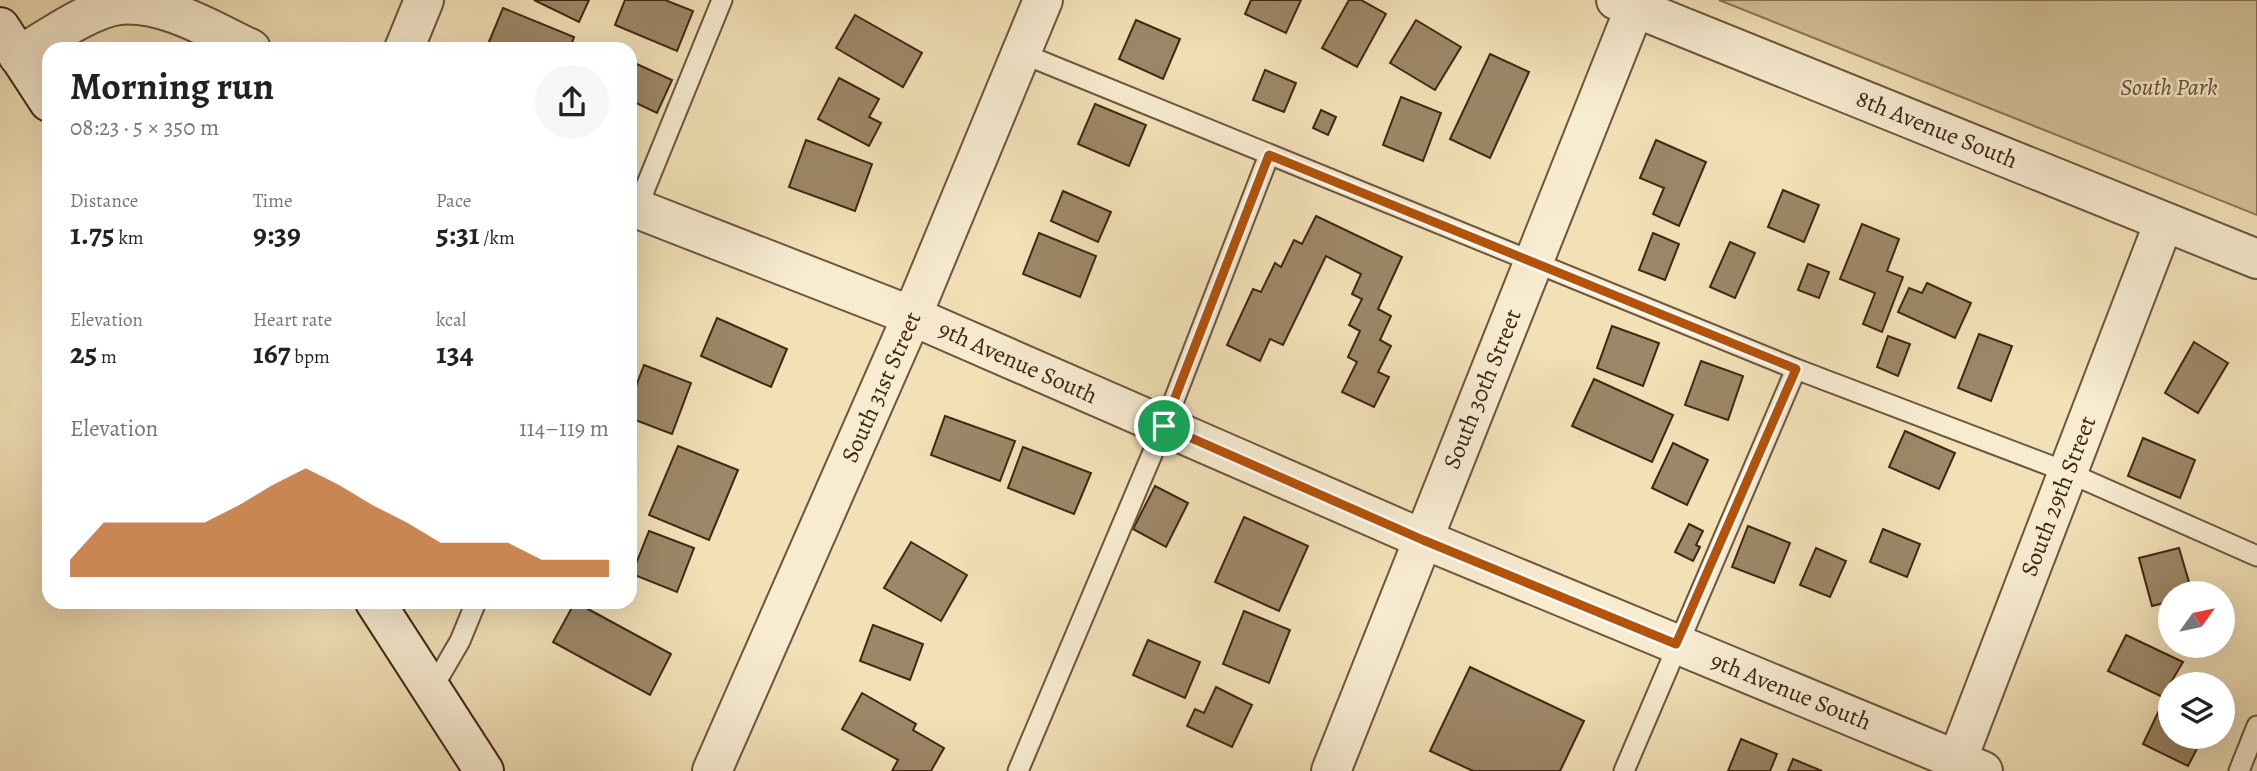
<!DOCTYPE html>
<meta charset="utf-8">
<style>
:root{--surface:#fff;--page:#f6f6f6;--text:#222;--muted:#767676;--accent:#b45309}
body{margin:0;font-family:Alegreya,serif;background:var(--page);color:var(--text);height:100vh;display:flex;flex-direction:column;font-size:26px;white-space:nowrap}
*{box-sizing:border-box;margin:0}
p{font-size:23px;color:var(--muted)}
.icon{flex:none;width:38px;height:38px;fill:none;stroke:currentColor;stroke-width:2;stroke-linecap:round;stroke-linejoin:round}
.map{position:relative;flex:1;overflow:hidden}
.side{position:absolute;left:42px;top:42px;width:595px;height:567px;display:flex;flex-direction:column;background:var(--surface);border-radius:21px;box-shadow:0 7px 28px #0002}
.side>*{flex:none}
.needle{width:46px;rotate:57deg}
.buttons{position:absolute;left:2158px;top:581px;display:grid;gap:14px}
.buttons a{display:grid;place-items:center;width:77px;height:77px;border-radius:50%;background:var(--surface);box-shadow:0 7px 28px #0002;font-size:35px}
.pin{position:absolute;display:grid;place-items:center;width:60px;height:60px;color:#fff;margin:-30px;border:4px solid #fff;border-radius:50%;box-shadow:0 2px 7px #0007}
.round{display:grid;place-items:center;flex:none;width:74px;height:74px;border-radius:37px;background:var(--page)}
.head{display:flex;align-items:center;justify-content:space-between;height:119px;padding:0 28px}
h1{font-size:38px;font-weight:600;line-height:52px}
.stats{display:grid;grid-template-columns:repeat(3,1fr);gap:10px;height:119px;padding:7px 28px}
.stats div{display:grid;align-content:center}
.stats b{font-size:30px;font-weight:600}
.stats small{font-size:19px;font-weight:400}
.stats p{font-size:19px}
.chart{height:196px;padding:14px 28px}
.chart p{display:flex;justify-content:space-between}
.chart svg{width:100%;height:126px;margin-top:7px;fill:var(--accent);opacity:.7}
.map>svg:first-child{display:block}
</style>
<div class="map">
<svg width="2257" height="771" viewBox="0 0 2257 771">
<rect width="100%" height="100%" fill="#f2e0b7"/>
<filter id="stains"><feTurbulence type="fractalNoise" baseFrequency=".00286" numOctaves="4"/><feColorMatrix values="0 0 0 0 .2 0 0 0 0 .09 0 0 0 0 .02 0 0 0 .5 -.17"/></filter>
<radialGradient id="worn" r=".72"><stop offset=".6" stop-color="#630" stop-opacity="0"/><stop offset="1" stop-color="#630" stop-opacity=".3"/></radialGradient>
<!-- green -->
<path fill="#d4c19b" stroke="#8a7457" stroke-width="2" d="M1719,0h538v215z"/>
<!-- building -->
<g fill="#9d8768" stroke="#402713" stroke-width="2">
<path d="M534,0h55l-10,22z"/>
<path d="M625,0h40l28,11 -16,40 -62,-26z"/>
<path d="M1251,0h50l-15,33 -41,-19z"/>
<path d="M1349,0h12l25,14 -29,53 -35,-19z"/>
<path d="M503,8l71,29 -4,12h-84z"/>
<path d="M855,15l67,38 -19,34 -67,-39z"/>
<path d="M1136,20l44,19 -17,40 -44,-20z"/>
<path d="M1416,20l45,27 -26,43 -45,-27z"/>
<path d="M1490,54l39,18 -39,86 -40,-19z"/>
<path d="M630,61l42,19 -15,33 -27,-13z"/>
<path d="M1265,70l31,13 -12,29 -31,-12z"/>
<path d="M839,78l40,21 -10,18 12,6 -12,23 -51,-27z"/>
<path d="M1401,97l40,16 -18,48 -40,-16z"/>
<path d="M1095,104l51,21 -17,41 -51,-22z"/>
<path d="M1321,110l15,7 -8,18 -15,-7z"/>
<path d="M806,140l66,24 -17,47 -66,-24z"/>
<path d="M1656,140l50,22 -27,64 -26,-12 11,-26 -24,-10z"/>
<path d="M1783,190l36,15 -15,37 -36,-15z"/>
<path d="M1063,191l48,21 -13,30 -47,-21z"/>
<path d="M1316,216l86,41 -24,52 13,7 -11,24 11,6 -13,26 11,5 -15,30 -32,-15 15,-30 -9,-5 12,-26 -11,-6 13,-26 -10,-5 9,-20 -35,-18 -43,89 -13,-6 -10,22 -33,-16 26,-56 8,3 14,-29 6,4 13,-27 8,4z"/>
<path d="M1862,224l37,15 -12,32 16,6 -21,55 -19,-8 12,-31 -35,-14z"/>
<path d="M1039,233l57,23 -16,41 -57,-23z"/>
<path d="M1653,233l26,11 -14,36 -26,-10z"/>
<path d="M1730,242l25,11 -20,45 -25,-11z"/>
<path d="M1808,264l21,8 -10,26 -21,-8z"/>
<path d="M1927,283l44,20 -16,35 -57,-26 11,-24 13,5z"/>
<path d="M717,318l70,31 -16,38 -70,-31z"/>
<path d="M1612,326l47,17 -16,43 -46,-18z"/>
<path d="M1979,334l33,12 -21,55 -33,-13z"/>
<path d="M1888,336l22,8 -12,32 -21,-9z"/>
<path d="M2194,342l34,21 -30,50 -33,-20z"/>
<path d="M1701,361l42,15 -15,44 -43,-15z"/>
<path d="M644,365l47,18 -19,51 -42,-16v-16z"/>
<path d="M1594,379l79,36 -21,47 -80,-36z"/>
<path d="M945,416l70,25 -15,40 -69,-26z"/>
<path d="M1905,431l50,22 -16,36 -50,-22z"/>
<path d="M2143,438l52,22 -15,38 -52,-22z"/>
<path d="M1673,443l35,17 -21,45 -35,-17z"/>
<path d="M678,446l60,24 -29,70 -60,-25z"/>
<path d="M1023,447l68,26 -17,41 -66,-26z"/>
<path d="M1155,486l33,17 -22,44 -33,-18z"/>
<path d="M1244,517l64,29 -29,65 -64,-29z"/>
<path d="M1689,524l14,7 -7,14 4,2 -7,14 -18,-9z"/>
<path d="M1748,526l42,17 -16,40 -42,-16z"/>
<path d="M1883,529l37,15 -13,33 -37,-15z"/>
<path d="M649,531l45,17 -17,44 -45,-18z"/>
<path d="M911,542l56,33 -26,46 -57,-33z"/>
<path d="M1816,548l30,13 -16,36 -30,-12z"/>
<path d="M2179,548l13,44 12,-3 1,4h-35v31l-6,-21 -12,3 -13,-48z"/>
<path d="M575,602l96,52 -21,41 -97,-53z"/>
<path d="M1244,611l46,19 -21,53 -46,-19z"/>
<path d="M873,625l50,19 -13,36 -50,-19z"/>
<path d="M2126,635l57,27 -13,22 -2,11 2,42h33l-15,29 -45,-22 22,-46 -57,-27z"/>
<path d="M1148,640l52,22 -15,36 -52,-23z"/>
<path d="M1470,667l114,54 -24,50h-87l-43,-20z"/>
<path d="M1216,687l36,18 -20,42 -45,-21 8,-17 9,4z"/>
<path d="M862,693l54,31 -3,6 31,18 -13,23h-39l6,-11 -56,-31z"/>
<path d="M1741,739l36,15 -7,17h-42z"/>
<path d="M1793,759l29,12h-34z"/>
</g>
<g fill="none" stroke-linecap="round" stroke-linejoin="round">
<!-- lane casing -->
<g stroke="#6c553c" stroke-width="23">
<g id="lane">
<path d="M1021,53l775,316 271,103 190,84"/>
<path d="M635,213l87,-213"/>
<path d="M432,689l28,-48 16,-39"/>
<path d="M1018,771l146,-345 105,-271"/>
<path d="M1624,771l172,-402"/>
<path d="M2239,771l18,-45"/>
</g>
</g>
<!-- street casing -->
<g stroke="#6c553c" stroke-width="42">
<g id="street">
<path d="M1616,0l641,259"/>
<path d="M404,49l20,-49"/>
<path d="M18,56c27,-15 72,-48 101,-51 46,-4 92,25 132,44"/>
<path d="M630,206l282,110 511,223 560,232"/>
<path d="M712,771l200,-455 131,-316"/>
<path d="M1331,771l304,-764"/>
<path d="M1953,771l211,-549"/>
</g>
</g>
<!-- secondary casing -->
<g stroke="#402713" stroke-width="42">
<g id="secondary">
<path d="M0,27l49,75"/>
<path d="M375,602l109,169"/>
</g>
</g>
<!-- lane -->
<use href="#lane" stroke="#f7ebd0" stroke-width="19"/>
<!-- street -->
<use href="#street" stroke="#f7ebd0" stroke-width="38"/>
<!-- secondary -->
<use href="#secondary" stroke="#f7ebd0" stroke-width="38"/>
</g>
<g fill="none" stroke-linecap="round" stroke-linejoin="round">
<!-- route casing -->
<g stroke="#fff" stroke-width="14">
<path id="route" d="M1269,155l527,214 -120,275 -253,-104 -259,-114z"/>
</g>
<!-- route -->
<use href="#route" stroke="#b45309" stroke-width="9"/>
</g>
<g text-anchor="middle" stroke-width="5" stroke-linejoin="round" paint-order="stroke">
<!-- park labels -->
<g font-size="24" font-style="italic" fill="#654e35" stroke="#f7ebd0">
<text x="2169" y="95">South Park</text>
</g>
<!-- street labels -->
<g font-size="24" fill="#402713" stroke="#f7ebd0">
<text transform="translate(1937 129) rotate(22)" y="8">8th Avenue South</text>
<text transform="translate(1018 362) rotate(24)" y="8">9th Avenue South</text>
<text transform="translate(881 387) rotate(-66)" y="8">South 31st Street</text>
<text transform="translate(1482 389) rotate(-68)" y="8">South 30th Street</text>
<text transform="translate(2058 496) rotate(-69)" y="8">South 29th Street</text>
<text transform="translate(1791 691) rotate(22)" y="8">9th Avenue South</text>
</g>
</g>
<rect width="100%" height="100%" filter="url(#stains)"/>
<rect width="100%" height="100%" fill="url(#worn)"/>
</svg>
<div class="buttons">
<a><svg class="needle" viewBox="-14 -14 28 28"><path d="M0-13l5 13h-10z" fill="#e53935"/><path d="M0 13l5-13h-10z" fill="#767676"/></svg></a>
<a><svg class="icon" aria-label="layers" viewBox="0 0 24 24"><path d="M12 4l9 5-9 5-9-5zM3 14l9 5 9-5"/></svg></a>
</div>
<div class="pin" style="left:1164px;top:426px;background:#1e9e55"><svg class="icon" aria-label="arrive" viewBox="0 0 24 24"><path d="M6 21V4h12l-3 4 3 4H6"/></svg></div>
<section class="side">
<div class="head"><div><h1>Morning run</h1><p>08:23 · 5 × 350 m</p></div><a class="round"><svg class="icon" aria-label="share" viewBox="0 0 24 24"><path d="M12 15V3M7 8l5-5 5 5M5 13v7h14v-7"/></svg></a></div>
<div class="stats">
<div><p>Distance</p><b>1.75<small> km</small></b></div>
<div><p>Time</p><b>9:39</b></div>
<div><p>Pace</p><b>5:31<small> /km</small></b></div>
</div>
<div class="stats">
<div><p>Elevation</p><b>25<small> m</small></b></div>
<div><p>Heart rate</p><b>167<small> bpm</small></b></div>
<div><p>kcal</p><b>134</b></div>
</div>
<div class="chart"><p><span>Elevation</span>114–119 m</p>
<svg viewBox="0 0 160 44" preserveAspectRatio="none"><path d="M0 44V38L10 25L20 25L30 25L40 25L50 19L60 12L70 6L80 12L90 19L100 25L110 32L120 32L130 32L140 38L150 38L160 38V44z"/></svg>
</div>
</section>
</div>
